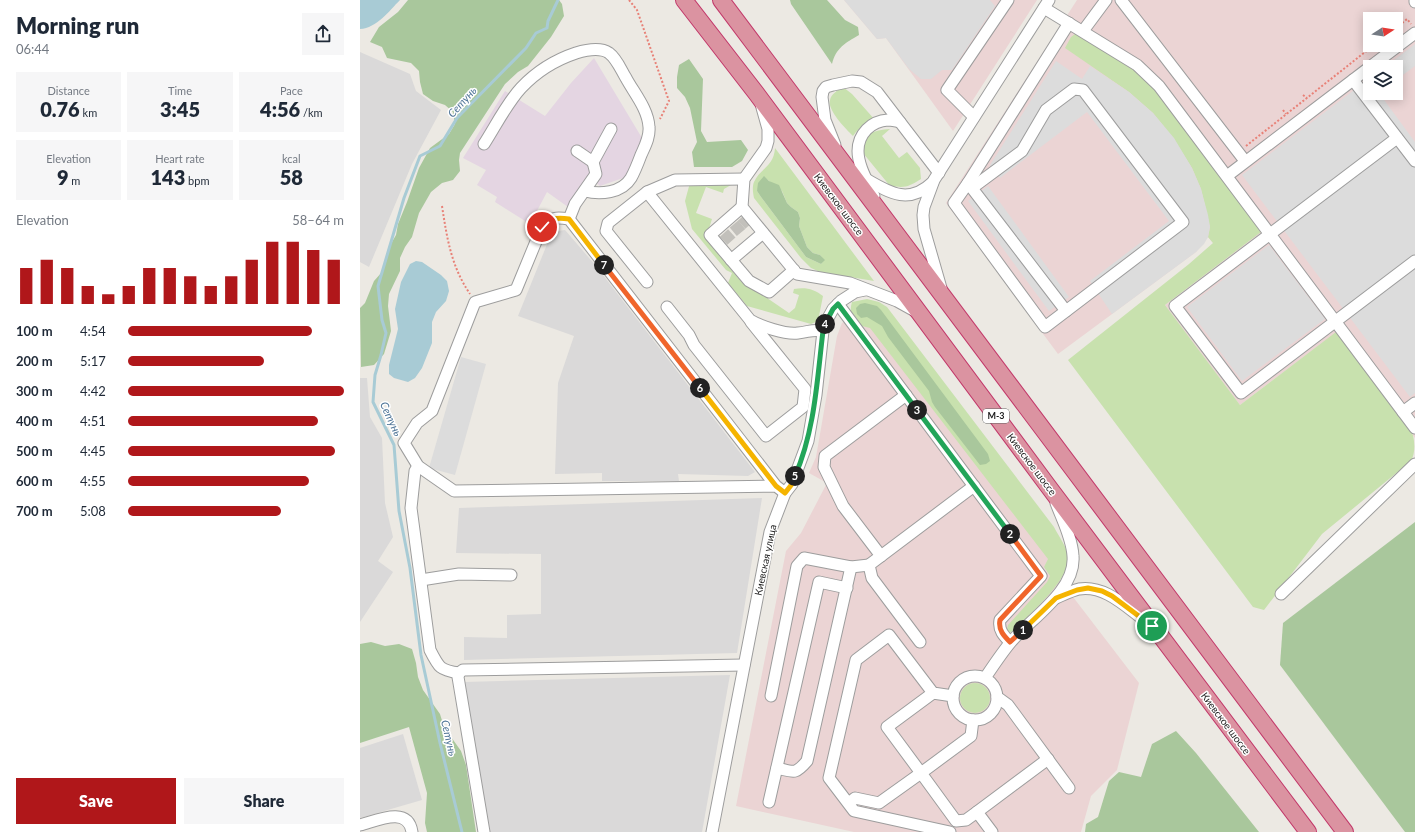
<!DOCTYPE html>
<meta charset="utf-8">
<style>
:root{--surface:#fff;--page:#f6f6f7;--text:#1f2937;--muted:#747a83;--accent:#b0171a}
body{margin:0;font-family:Lato,sans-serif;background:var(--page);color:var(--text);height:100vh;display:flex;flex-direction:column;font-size:15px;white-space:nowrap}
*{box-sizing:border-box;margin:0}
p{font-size:13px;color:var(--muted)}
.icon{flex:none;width:22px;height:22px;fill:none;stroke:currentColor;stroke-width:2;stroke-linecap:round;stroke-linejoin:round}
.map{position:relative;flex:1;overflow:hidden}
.drawer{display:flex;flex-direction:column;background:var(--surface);width:360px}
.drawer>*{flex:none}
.needle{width:26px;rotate:78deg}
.buttons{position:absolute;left:1003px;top:12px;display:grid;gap:8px}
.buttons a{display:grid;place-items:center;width:40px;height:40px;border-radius:0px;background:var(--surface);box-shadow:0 2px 10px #0003;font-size:20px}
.pin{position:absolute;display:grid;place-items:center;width:34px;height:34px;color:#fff;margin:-17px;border:2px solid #fff;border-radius:50%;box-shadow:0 1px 4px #0007}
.km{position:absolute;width:20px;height:20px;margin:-10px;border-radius:50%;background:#222;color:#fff;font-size:11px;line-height:20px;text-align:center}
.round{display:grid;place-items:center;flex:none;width:42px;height:42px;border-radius:0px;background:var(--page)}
.summary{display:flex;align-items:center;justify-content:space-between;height:68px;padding:0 16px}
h1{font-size:22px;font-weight:800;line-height:30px}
.stats{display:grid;grid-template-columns:repeat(3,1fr);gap:6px;height:68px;padding:4px 16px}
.stats div{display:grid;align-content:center;border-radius:0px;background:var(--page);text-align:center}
.stats b{font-size:20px;font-weight:800}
.stats small{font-size:11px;font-weight:400}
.stats p{font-size:11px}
.chart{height:112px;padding:8px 16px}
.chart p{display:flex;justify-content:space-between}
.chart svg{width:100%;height:72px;margin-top:4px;stroke:var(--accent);stroke-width:6}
.primary-button{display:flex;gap:8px;margin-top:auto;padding:8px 16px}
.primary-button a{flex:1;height:46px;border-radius:0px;background:var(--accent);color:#fff;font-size:16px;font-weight:800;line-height:46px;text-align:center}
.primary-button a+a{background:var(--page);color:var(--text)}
ul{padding:0 16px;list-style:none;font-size:13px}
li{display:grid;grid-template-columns:64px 48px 1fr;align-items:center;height:30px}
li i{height:10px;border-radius:5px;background:var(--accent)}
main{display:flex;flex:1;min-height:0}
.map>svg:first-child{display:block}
</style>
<main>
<section class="drawer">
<div class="summary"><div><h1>Morning run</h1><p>06:44</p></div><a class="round"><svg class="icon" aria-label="share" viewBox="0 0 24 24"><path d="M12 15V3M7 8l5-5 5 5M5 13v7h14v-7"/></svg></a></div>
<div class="stats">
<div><p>Distance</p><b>0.76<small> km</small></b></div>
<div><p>Time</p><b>3:45</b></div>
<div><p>Pace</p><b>4:56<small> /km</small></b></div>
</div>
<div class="stats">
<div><p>Elevation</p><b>9<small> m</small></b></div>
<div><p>Heart rate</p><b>143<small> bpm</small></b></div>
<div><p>kcal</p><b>58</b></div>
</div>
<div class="chart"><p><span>Elevation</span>58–64 m</p>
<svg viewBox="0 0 160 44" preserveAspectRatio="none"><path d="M5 44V22M15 44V17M25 44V22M35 44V33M45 44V38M55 44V33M65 44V22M75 44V22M85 44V27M95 44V33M105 44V27M115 44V17M125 44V6M135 44V6M145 44V11M155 44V17"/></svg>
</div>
<ul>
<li><b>100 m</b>4:54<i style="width:85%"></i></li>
<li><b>200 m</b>5:17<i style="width:63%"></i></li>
<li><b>300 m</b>4:42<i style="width:100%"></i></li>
<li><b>400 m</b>4:51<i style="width:88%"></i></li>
<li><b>500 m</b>4:45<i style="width:96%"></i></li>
<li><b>600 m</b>4:55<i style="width:84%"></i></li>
<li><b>700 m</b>5:08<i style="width:71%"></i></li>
</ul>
<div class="primary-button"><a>Save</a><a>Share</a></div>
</section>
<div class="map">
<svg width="1055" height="832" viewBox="0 0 1055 832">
<rect width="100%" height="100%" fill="#ece9e3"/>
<!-- residential -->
<g fill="#dad9d9">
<path d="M0,52l50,22 6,17 25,19 -29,54 -43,103 -9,-5z"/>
<path d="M205,230l31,36 159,206 -7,4 -70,-2 1,7h-77v-8l-47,1 3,-91 16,-47 -56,-20 34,-84z"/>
<path d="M0,378h7l3,39 12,21 3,65 8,34 -15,24 15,11 -33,50z"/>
<path d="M402,498l-25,155 -273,7v-23l43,1v-23l34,-1v-60l-85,-1 3,-45z"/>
<path d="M370,675l-28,157h-212l-26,-150z"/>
<path d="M43,734l19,66 -62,18v-70z"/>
</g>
<!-- commercial -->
<g fill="#ebd4d4" fill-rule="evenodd">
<path d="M484,0h193l-84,131 -67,-93 -9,1z"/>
<path d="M717,0h338v438l-31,-41 -58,-57 -86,65 -75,-100 88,-67 -40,5 -5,-6 -12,15 -138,102 -112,-151zM1010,19h26v26h-26zM1010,67h26v26h-26z"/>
<path d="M498,311l191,247 -2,5 92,120 -22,87 -26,26 -10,36h-227l-118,-26 50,-255 15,-18 26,-50 -18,-10 7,-16 21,-121 5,-13z"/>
</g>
<!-- industrial -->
<path fill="#e4d5e2" d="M234,58l48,80 -16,39 -26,9 -12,-9 -20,30 -21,-15 -17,32 -35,-22 2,-5 -20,-12 9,-15 -23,-12 42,-67 40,25 26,-33z"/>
<!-- grass -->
<g fill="#c8e1ae" fill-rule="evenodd">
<path d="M715,34h3l55,34 23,21 105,143 -96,73 75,100 96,-73 77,103c2,9 2,19 -2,26l-89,73 -58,76 -11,-3 -185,-247 121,-96 24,-21 -5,-6 2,-10 -9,-38 -9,-21 -19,-30 -20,-25 -24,-21 -64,-44 6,-11z"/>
<path d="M483,87l9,7 23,26c-10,4 -16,7 -22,16 -7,-7 -26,-26 -23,-36 1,-6 8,-10 13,-13z"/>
<path d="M530,129l-8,7 17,22 8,-6 13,16 1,11c-13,8 -15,9 -31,7l-27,-33c-3,-19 11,-23 27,-24z"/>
<path d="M415,148l99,133 -54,-9 -9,-4 -10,-10 -47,-60c-1,-5 -2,-11 0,-16 6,-14 20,-15 21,-34zM404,177l18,14 5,12 4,4 7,5 2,6 -1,8 8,21 6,6 7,2 4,5 -3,4 -15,-7 -45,-60 -4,-6z"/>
<path d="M331,179l39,3 1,3 -7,4 -1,4 -17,-6 -10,26 16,6 -6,19 32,40 51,35 6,-5 4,-13 -6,-2 1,-4c12,-2 20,0 29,7l-5,25 -7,3 -64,-18 -19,-23 4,-10 -6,-3 -34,-41 -7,-28z"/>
<path d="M507,299l12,3 8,5 167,220c5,10 15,22 14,34 -2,22 -40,55 -55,70l-4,2 -3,-1 2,-7 39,-43 3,-6 -6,-9 4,-8 -178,-231 -12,-3c-6,-8 -9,-13 -6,-23z"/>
<circle cx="615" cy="698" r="15"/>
</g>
<!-- forest -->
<g fill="#a9c79c">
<path d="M48,0h151l3,4 2,12 -13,21 -23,29 -10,6 -13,12 -45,69 -1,7 1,11 -7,9 -11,3 -11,9 -12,21 -7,24 -7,10 -5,11v13l-11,23 -1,12 3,25 -7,23 -10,11 -13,2 -1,-59 5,-5 9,-22 8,-9 6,-23 8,-14 2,-11 9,-22 12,-34 11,-20 19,-14 6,-10 -2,-12 -8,-7 -12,-4 -10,-7 -3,-12 -1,-11 -8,-8 -24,-5 -5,-11 -12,-5 9,-15 19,-15z"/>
<path d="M430,0h37l18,20 13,7 1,8c-14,8 -23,13 -27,29l-41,-60z"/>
<path d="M329,59l14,20 -2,52 6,11 34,-2 7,10 -6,11 -10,6h-38l-2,-15 5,-10 -7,-34 -5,-11 -8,-9v-11l2,-12z"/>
<path d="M404,176l5,5 10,4 8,18 4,4 7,5 2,6 -1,8 8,21 6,6 7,2 5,5 -4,4 -15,-7 -45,-60 -4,-6 1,-8z"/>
<path d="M505,303l12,3 4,4 107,144 2,7 -4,3 -6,1 -45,-58 -3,-5 -3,-11 -41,-54 -6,-11 -15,-9 -6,1 -4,-4 -1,-6 4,-4z"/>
<path d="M1055,522v310h-10l-125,-167 3,-42z"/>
<path d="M11,642l14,4 14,-2 13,5 4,14 2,14 5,13 17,24 4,13 17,24 5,14 10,67h-49l-2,-9 2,-30 -18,-66 -49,16v-99z"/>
<path d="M816,731l20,22 63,79h-174l1,-8 12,-7 11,-36 10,-9 22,5 11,-33z"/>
</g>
<!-- parking -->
<g fill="#dcdcdc">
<path d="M484,0h146l5,6 -43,64h-10l-11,9h-10l-12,-10 -23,-31 -9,1z"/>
<path d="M1055,44v22l-19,14v-13h-11z"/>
<path d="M696,61l26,18 8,-13 39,26 24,21 21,25 18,30 9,21 7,26 2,12 -2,10 -4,7 -8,8 -84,62 -22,-33 79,-60 -82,-109 -87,66 -10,-13z"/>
<path d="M1010,78v15h9l36,49v251l-5,4 -168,-222z"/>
<path d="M628,186l81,111 -20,14 -81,-110z"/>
<path d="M909,245l56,74 -83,62 -55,-74z"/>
<path d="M101,357l25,7 -31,111 -26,-7z"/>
</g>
<!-- water -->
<g fill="#a8cbd5">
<path d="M0,0h40c-11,11 -23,28 -40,29z"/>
<path d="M56,261l6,1 19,13 6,6 2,10 -3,10 -10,11 -4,10v21l-10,25 -7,10 -7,4 -14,-4 -5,-4v-9l9,-36 -3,-20 6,-27 9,-18z"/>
</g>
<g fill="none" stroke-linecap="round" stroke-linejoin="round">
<!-- stream -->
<path stroke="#a8cbd5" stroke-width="3" d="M102,832l-22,-89 -19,-88 -11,-87 -11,-57 -5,-66 -21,-43 2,-27 6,-20 5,-22 -4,-13 -4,-34 26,-88 16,-42 20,-10 17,-28 69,-70 10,-15 11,-5 1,-7 10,-21"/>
<!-- minor-tunnel -->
<g stroke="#c2c0bb" stroke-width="11" stroke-dasharray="11 5.5" stroke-linecap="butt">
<path d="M382,217l11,12"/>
<path d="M374,224l10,12"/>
<path d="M364,233l11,12"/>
</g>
<!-- minor casing -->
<g stroke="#9d9d9d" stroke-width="13">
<g id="minor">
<path d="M761,0l124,161"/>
<path d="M1055,0v2"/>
<path d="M684,8l93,57 22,21 256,342"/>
<path d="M723,31l23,-31"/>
<path d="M1010,67l45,-34"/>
<path d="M993,80l62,81"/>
<path d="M401,104l7,25v12l-2,7 -22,31 -2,28 55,67 53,9 47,18 18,10"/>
<path d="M614,117l-27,-27 61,-90"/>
<path d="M1037,138l-222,168 66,87 174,-132"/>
<path d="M124,144c11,-17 23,-41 37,-56 15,-16 34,-28 55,-35 10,-3 24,-6 33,0 8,6 12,17 17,25 8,15 22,31 23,49 1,10 -4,19 -8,28 -3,8 -6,16 -10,23 -9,15 -31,17 -46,13"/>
<path d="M475,145l-10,-25 -3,-23 1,-6 3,-4 7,-2 19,-4 9,1 16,10 62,81"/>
<path d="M217,151l16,11"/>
<path d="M867,176l143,-109"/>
<path d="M384,179l-69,1 -28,12 103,128c10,6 36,15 48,13 11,-1 14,-4 25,-2"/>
<path d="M506,179c24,14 43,26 67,3"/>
<path d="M608,183l-14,20 91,124 138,-105 -100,-132 -9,-1 -28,21 -24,41 -50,37"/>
<path d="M287,192l-39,31 -2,8 41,51"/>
<path d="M514,196c-6,-14 -16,-30 -16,-45 0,-17 13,-30 30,-31 4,0 8,1 12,2"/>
<path d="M382,207l-32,28 39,46 20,11 25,-22"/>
<path d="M209,219l6,-15 21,-30 -3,-12 18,-33"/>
<path d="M371,260l32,-27"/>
<path d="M581,288l-17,-59 -1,-14 1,-8 10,-27 115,-180"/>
<path d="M478,304l203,272 -41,44c-2,10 4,16 10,22"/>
<path d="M307,307l22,28 5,10 72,91 37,-29 2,-18 -54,-67"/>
<path d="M706,311l-98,-128 101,-160"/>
<path d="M1043,412l12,-9"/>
<path d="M58,466l-3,5 -4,37 19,142c9,18 10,20 29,23l4,-3 281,-5"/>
<path d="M416,486l-207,-267c-13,-2 -17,-2 -27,8l-26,63 -41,12 -43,109 -15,12 -13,20 14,23 36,25 322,-5 9,7"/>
<path d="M521,556l-38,-50 -19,-39 1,-11 81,-61"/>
<path d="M61,580l38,-6 52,1"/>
<path d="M921,594l134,-130"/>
<path d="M696,598c7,-3 15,-7 23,-9 25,-4 45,16 64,30"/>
<path d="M560,642l-48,-64 -3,-13 105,-79"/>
<path d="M99,673l-1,4 26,155"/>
<circle cx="615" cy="698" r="22"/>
<path d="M625,678c8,-12 16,-24 25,-35 20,-24 66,-52 63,-87 -1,-18 -11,-37 -17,-53"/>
<path d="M573,693l-46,34 34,46 50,-37 2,-16"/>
<path d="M411,696l26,-130 7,-8 47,9 18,-2"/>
<path d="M637,697l11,8 61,83"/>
<path d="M417,768c17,4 18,7 30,-7l44,-194"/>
<path d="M409,802l50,-220 28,6"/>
<path d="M489,803l6,-5 24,5 42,-30 35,48 10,-1 11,-8"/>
<path d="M0,825c16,-4 48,-20 52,7"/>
<path d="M352,832l58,-300 15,-39 7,-9 16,-43 8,-46 7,-64 4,-11 6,-11 8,-8 14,-9 10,-2"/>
<path d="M590,832l-96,-21 -25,-33 27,-118 33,-25 44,58 20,3"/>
<path d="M632,832l-15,-20 71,-53"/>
</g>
</g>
<!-- highway casing -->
<g stroke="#c2386a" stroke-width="18">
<g id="highway">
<path d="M324,0l72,93 292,393 260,346"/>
<path d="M361,0l624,832"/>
</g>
</g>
<!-- path -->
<g stroke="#e88177" stroke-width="2" stroke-dasharray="2 2" stroke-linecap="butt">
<path d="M269,0l8,10 32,91 -9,18"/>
<path d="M1036,28l11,-9 4,5"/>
<path d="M943,95l4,3"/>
<path d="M923,110l3,4"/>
<path d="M886,146l128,-101"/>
<path d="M82,206c5,32 9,60 28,88"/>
</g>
<!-- minor -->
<use href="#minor" stroke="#fff" stroke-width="11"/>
<!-- highway -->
<use href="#highway" stroke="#db93a1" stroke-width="16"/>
</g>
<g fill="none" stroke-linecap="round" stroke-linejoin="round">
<!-- split-1 casing -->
<g stroke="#fff" stroke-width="8">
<path id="split-1" d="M663,630l33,-32 21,-8 11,-2 14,3 10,5 40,30"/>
</g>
<!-- split-2 casing -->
<g stroke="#fff" stroke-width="8">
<path id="split-2" d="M650,534l31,42 -41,44c-2,10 4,16 10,22l13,-12"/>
</g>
<!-- split-3 casing -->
<g stroke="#fff" stroke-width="8">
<path id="split-3" d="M557,410l93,124"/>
</g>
<!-- split-4 casing -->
<g stroke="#fff" stroke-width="8">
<path id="split-4" d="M465,324l8,-15 5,-5 79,106"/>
</g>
<!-- split-5 casing -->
<g stroke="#fff" stroke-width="8">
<path id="split-5" d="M435,476c20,-46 22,-96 28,-145l2,-7"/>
</g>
<!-- split-6 casing -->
<g stroke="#fff" stroke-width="8">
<path id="split-6" d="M340,388l76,98 9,7 7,-9 3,-8"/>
</g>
<!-- split-7 casing -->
<g stroke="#fff" stroke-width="8">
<path id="split-7" d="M244,265l96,123"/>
</g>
<!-- split-8 casing -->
<g stroke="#fff" stroke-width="8">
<path id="split-8" d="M182,227c10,-9 14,-10 27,-8l35,46"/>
</g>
<!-- split-1 -->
<use href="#split-1" stroke="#f5b400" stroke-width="5"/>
<!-- split-2 -->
<use href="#split-2" stroke="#f0652b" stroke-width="5"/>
<!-- split-3 -->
<use href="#split-3" stroke="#22a559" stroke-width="5"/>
<!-- split-4 -->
<use href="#split-4" stroke="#22a559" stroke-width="5"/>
<!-- split-5 -->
<use href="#split-5" stroke="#22a559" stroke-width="5"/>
<!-- split-6 -->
<use href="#split-6" stroke="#f5b400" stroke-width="5"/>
<!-- split-7 -->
<use href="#split-7" stroke="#f0652b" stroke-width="5"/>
<!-- split-8 -->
<use href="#split-8" stroke="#f5b400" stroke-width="5"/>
</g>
<g text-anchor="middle" stroke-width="3" stroke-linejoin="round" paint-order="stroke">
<!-- shield labels -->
<rect fill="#fff" stroke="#606060" stroke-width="1" x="623" y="409" width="26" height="14" rx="3"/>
<g font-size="9" font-weight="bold" fill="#1c1c1c">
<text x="636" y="419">М-3</text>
</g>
<!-- street labels -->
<g font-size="10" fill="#1c1c1c" stroke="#fff">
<text transform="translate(479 204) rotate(53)" y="4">Киевское шоссе</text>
<text transform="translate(672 464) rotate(53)" y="4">Киевское шоссе</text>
<text transform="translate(405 560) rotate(-78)" y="4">Киевская улица</text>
<text transform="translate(866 723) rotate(53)" y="4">Киевское шоссе</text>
</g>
<!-- water labels -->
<g font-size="11" font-style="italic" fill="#517698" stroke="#fff">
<text transform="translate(102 102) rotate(-48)" y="4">Сетунь</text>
<text transform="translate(31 419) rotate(65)" y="4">Сетунь</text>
<text transform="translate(89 738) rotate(77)" y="4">Сетунь</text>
</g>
</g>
</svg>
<div class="buttons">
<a><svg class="needle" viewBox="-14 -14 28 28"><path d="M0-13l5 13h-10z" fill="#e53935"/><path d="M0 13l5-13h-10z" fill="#747a83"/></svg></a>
<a><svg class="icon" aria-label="layers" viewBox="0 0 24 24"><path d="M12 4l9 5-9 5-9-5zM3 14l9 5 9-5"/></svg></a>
</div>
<div class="pin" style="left:792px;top:626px;background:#1e9e55"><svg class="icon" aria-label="arrive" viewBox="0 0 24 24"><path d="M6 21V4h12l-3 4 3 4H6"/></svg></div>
<div class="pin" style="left:182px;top:227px;background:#d93025"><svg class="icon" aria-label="check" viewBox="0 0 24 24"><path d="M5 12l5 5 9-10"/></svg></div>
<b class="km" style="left:663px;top:630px">1</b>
<b class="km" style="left:650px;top:534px">2</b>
<b class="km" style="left:557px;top:410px">3</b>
<b class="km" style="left:465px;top:324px">4</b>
<b class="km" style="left:435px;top:476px">5</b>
<b class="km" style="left:340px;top:388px">6</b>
<b class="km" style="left:244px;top:265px">7</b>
</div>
</main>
